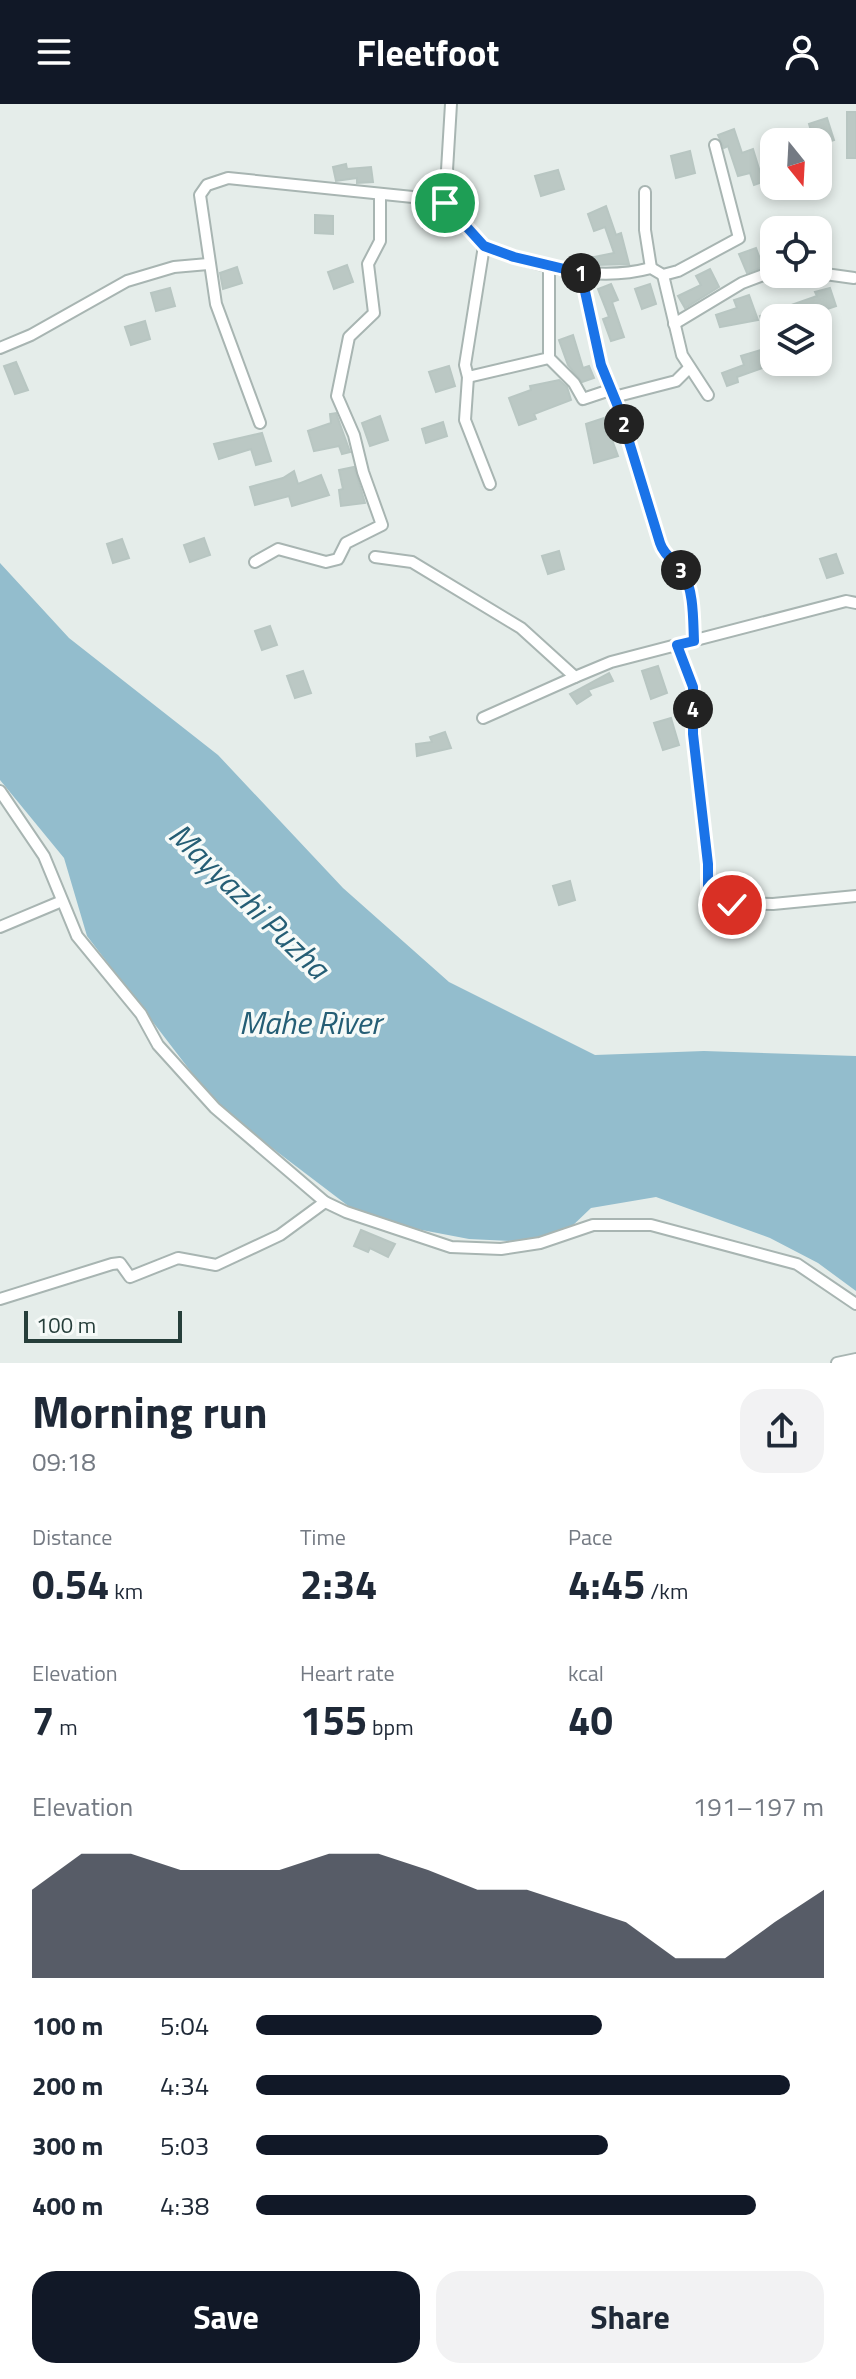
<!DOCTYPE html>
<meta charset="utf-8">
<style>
:root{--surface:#fff;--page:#f2f2f3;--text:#1f2937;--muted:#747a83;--accent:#111827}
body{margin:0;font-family:"Titillium Web",sans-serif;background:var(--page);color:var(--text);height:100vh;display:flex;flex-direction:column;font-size:30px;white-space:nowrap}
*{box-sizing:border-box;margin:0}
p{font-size:26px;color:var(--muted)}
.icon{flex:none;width:44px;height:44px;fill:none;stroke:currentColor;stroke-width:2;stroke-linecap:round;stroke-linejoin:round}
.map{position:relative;height:1259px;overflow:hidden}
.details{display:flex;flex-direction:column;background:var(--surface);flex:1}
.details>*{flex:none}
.needle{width:52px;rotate:162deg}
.controls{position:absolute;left:760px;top:24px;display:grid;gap:16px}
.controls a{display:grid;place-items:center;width:72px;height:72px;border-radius:16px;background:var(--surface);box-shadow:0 4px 12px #0003;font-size:40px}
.scale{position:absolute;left:24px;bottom:20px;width:158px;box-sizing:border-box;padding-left:8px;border:4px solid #263e3a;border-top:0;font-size:22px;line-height:28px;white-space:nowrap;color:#263e3a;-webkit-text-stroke:6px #f6faf8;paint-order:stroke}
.pin{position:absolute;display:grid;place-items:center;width:68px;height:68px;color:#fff;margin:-34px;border:4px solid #fff;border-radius:50%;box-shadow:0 2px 8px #0007}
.km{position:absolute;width:40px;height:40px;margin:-20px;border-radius:50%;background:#222;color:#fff;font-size:22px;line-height:40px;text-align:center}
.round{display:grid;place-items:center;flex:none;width:84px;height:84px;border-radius:24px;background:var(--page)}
.summary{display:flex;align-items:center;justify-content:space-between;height:136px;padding:0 32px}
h1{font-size:44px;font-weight:700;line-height:60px}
.figures{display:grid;grid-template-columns:repeat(3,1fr);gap:12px;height:136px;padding:8px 32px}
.figures div{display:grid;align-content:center}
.figures b{font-size:40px;font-weight:700}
.figures small{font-size:22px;font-weight:400}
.figures p{font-size:22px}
.chart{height:224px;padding:16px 32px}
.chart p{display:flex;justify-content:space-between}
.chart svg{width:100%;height:144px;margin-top:8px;fill:var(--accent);opacity:.7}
.action{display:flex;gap:16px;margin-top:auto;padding:16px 32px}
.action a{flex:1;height:92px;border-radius:24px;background:var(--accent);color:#fff;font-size:32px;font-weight:700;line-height:92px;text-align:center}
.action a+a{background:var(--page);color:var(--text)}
ul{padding:0 32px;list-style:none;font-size:26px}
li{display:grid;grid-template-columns:128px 96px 1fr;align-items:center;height:60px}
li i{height:20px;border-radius:10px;background:var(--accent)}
header{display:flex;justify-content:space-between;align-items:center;height:104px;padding:0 32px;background:var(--accent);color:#fff;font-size:36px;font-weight:700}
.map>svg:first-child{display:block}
</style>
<header><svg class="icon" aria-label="menu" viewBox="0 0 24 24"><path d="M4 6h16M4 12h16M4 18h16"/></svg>Fleetfoot<svg class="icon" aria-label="person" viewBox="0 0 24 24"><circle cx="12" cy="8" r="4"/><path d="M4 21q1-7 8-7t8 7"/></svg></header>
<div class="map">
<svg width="856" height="1259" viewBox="0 0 856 1259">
<rect width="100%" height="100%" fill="#e5edea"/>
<!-- water -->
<path fill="#93bdcd" d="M0,459l69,75 149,117 125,133 106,94 146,73 109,-4 152,5v235l-38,-28 -48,-25 -114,-41 -65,11 -22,21 -35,13 -65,-3 -63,-12 -55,-19 -133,-101 -131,-171 -23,-78 -64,-78z"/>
<!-- building -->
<g fill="#bbc8c4" stroke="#b8c6c2" stroke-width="2">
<rect x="847" y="8" width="9" height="46"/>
<path d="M827,14l7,22 -16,5v-3h-25l19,-8 -3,-10z"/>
<path d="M734,25l8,24 11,-4 7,23 14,-5v11l-20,7 -4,-12 -12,3 -10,-30 -4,2 -6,-13z"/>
<path d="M690,47l5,22 -19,5 -5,-22z"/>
<path d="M346,60l1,5 24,-2 2,15 -16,1v-5l-21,3 -3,-14z"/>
<path d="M558,66l6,19 -23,7 -6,-20z"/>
<path d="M606,102l10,29 5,-2 8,31 -33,1 -2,-8 20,-4 -9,-26 -11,4 -6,-17z"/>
<path d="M424,106h16l3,17 -20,1z"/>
<path d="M315,111l18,1v18l-18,-1z"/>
<path d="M756,144l7,19 -16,6 -8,-19z"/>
<path d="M347,161l6,17 -19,7 -6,-17z"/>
<path d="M237,163l5,16 -19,6 -3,-16z"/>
<path d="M710,165l9,18 -34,21 -7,-12 23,-11 -5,-9z"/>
<path d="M611,180l7,16 -6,2 12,35 -13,4 -8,-22 6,-2 -11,-28z"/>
<path d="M650,180l6,20 -14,5 -7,-20z"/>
<path d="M170,184l5,18 -19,5 -5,-18z"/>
<path d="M830,184l6,18 -36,12h-26v8l-9,3 -5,-13 57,-20 -2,-4z"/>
<path d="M749,191l9,25 -38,7 -4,-12 21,-7 -3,-8z"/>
<path d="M145,217l5,18 -19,6 -6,-18z"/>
<path d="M573,231l10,33 6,-2 5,12 -12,4 -14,-17 -9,-25z"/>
<path d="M774,242v18l-37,13 1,5 -11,4 -5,-13 22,-8 -3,-9z"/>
<path d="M16,258l12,28 -13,4 -11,-28z"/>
<path d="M449,262l6,20 -19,6 -7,-20z"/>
<path d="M559,276l8,7 4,13 -37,14 2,5 -17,6 -10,-27 22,-8 -1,-4z"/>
<path d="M336,309l14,39 -8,2 -3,-8 -25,5 -6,-20 23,-8 -1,-9z"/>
<path d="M380,312l8,24 -18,6 -8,-23z"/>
<path d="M604,314l14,38 -24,7 -8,-39z"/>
<path d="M443,318l4,14 -21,7 -4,-14z"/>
<path d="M262,329l9,28 -15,4 -5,-16 -32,10 -5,-15z"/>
<path d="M354,363l11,36 -24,3 -2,-16 4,-1 -4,-19z"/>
<path d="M294,367l4,13 23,-9 8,20 -37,11 -3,-10 -34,9 -5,-18 33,-9z"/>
<path d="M204,434l6,17 -20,7 -6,-17z"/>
<path d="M122,435l7,19 -16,5 -6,-19z"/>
<path d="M559,447l5,18 -16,5 -6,-18z"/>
<path d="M836,450l7,19 -16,5 -7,-19z"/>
<path d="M270,522l7,19 -15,5 -7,-19z"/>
<path d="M658,562l9,27 -16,6 -9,-28z"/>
<path d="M303,567l8,22 -16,5 -8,-22z"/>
<path d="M609,569l4,8 -25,9 3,5 -14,9 -7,-10z"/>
<path d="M671,614l8,27 -16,5 -9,-27z"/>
<path d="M445,628l6,16 -34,8 -1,-12 16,-2 -2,-5z"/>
<path d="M570,777l5,19 -16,5 -6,-19z"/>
<path d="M361,1126l34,14 -7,13 -18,-9 -2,4 -14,-6z"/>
</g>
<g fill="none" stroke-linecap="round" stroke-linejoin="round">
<!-- street casing -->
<g stroke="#a8b5b2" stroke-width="14">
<g id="street">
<path d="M645,88v38l6,38"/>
<path d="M445,99l6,-99"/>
<path d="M484,142c53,20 111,37 167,22l12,7 15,-4 61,-33 -24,-93"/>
<path d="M581,169l20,92 18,44 41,134c4,13 16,18 23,29 11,19 10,48 11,69"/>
<path d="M818,169l36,5"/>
<path d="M663,171l19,80 26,40"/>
<path d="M674,220l68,-41 32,-12"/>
<path d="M0,244l31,-13 96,-54 47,-14 34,-3"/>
<path d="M549,254l25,25 9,16 27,-9"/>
<path d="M468,273l-3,43 25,64"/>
<path d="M614,293l62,-16 13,-13"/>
<path d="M260,319l-44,-119 -16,-109 7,-10 21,-7 214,22 42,46 -19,119 3,12 81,-19v-92"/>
<path d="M375,453l37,5 109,66 54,49 36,-15 235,-61 10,2"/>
<path d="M255,458l23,-13 48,13 12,-3 8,-16 36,-18 -19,-53 -9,-37 -17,-39 12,-59 25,-24 -6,-49 12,-23v-47"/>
<path d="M677,541l16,42v47l15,130v38l65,2 83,-8"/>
<path d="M483,614l92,-41"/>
<path d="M0,687l44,65 33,80 64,78 17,31 57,63 110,94 21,10 105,35 50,2 39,-6 53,-18h58l146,39 59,40"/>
<path d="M0,823l62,-26"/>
<path d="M0,1195l112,-35 8,-1 10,14 48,-19 38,7 64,-30 45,-33"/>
<path d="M837,1259l19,-4"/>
</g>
</g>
<!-- street -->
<use href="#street" stroke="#fff" stroke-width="10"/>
</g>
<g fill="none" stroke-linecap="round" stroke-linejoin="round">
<!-- route casing -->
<g stroke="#fff" stroke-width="16">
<path id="route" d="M445,99l39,43 30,11 67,16 20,92 18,44 41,134c4,13 16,18 23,29 11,19 10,48 11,69l-17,4 16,42v47l15,130v38l24,3"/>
</g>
<!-- route -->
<use href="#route" stroke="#1a73e8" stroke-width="10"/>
</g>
<g text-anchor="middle" stroke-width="7" stroke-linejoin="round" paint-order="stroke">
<!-- water labels -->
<g font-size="32" font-style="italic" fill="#255e75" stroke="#f6faf8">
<text transform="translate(249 797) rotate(44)" y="11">Mayyazhi Puzha</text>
<text x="310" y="930">Mahe River</text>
</g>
</g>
</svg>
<div class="controls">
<a><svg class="needle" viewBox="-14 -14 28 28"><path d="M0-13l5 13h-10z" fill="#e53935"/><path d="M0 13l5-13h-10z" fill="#747a83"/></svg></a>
<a><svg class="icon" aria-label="locate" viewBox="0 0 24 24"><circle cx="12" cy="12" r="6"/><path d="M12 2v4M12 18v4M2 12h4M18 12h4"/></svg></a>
<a><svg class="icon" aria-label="layers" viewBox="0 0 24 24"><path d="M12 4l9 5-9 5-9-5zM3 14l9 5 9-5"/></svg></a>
</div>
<div class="scale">100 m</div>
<div class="pin" style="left:445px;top:99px;background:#1e9e55"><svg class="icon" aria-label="arrive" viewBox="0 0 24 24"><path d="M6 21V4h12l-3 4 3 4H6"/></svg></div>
<div class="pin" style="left:732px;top:801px;background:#d93025"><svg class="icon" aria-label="check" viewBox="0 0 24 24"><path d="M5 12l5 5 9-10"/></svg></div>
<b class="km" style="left:581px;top:169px">1</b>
<b class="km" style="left:624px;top:320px">2</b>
<b class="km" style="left:681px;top:466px">3</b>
<b class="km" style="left:693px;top:605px">4</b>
</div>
<section class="details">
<div class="summary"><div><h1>Morning run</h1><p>09:18</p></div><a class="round"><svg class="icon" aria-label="share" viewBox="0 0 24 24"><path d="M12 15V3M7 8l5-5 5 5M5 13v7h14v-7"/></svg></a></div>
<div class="figures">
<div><p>Distance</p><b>0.54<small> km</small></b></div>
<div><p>Time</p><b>2:34</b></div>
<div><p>Pace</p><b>4:45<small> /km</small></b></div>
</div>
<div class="figures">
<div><p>Elevation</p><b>7<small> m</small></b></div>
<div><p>Heart rate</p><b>155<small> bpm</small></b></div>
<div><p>kcal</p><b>40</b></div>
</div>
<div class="chart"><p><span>Elevation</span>191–197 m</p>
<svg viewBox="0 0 160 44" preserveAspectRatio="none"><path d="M0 44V17L10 6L20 6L30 11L40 11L50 11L60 6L70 6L80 11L90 17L100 17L110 22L120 27L130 38L140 38L150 27L160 17V44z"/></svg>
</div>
<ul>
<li><b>100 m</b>5:04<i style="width:61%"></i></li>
<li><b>200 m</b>4:34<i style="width:94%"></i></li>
<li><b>300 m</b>5:03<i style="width:62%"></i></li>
<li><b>400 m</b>4:38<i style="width:88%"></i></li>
</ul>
<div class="action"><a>Save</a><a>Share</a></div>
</section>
